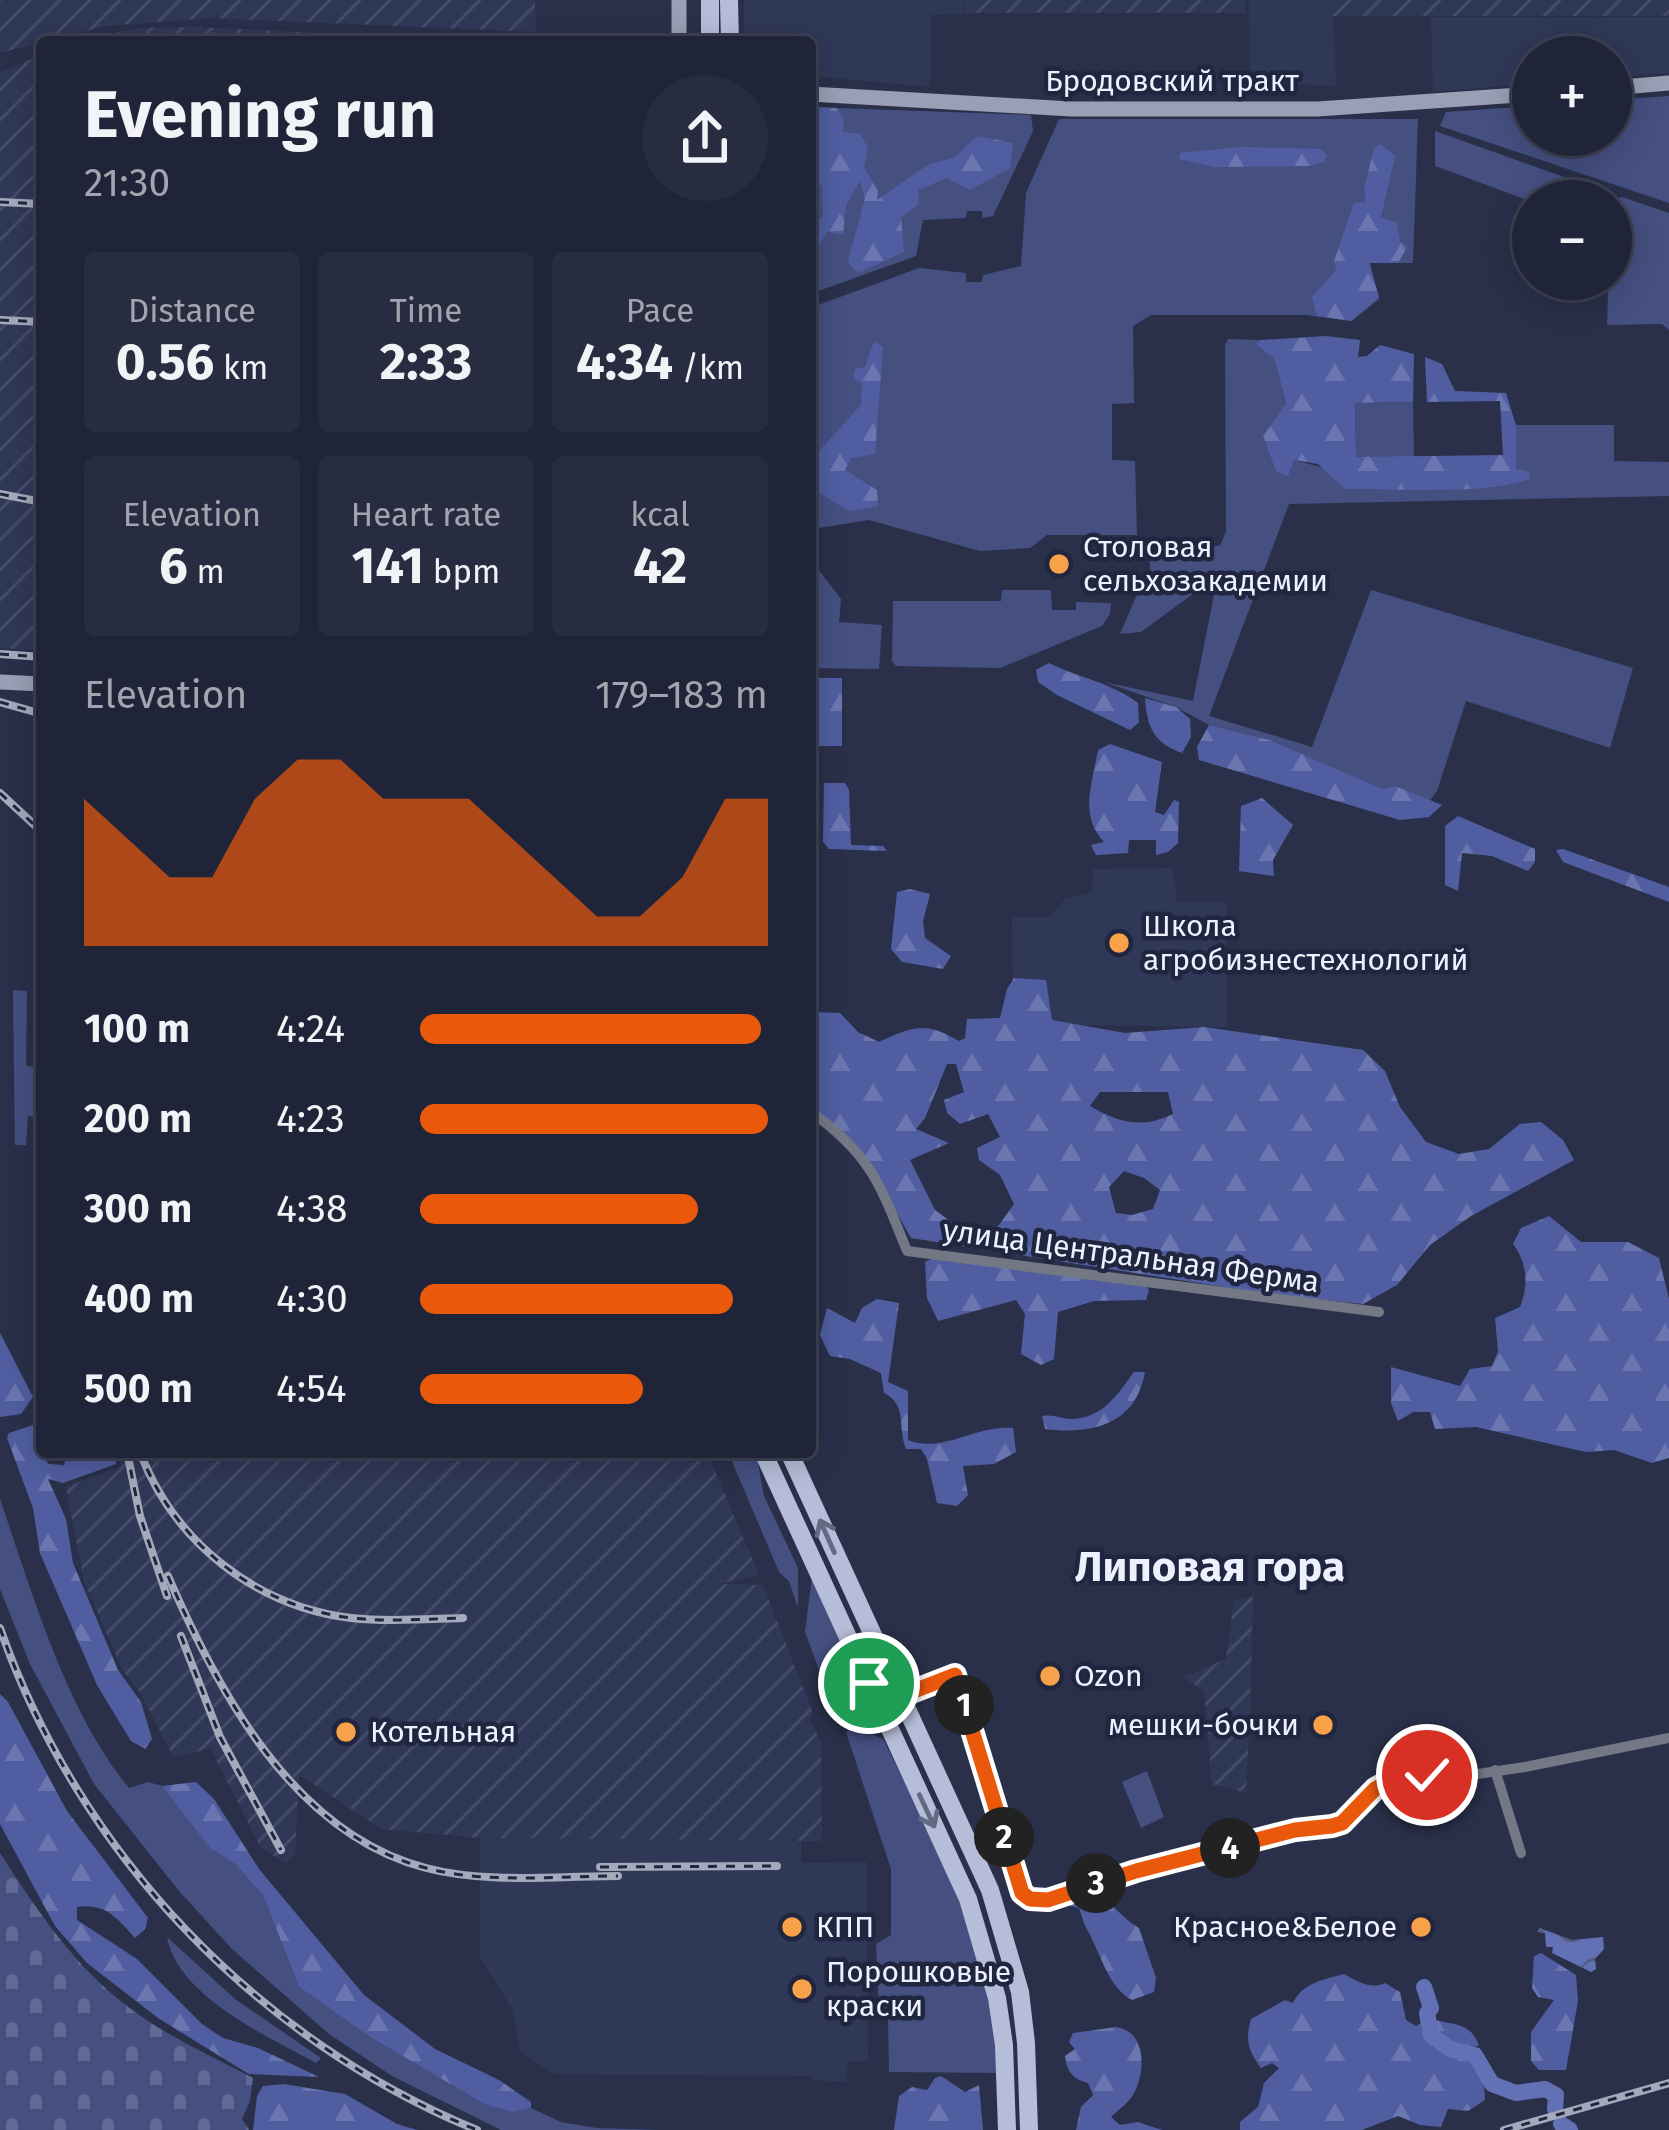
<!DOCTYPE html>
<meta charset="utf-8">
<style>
:root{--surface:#202438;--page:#282c40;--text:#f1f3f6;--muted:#a2a4ae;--line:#3d4153;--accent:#ea580c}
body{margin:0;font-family:"Fira Sans",sans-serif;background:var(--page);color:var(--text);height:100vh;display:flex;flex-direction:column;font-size:45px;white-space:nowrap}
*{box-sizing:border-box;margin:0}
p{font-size:39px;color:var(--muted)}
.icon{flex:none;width:66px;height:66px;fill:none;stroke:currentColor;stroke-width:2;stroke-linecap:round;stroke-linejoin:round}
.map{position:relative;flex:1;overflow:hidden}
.sheet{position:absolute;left:36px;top:36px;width:780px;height:1422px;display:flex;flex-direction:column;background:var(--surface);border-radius:12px;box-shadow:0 6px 30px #0003,0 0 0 3px var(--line)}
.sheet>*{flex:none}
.fabs{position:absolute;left:1512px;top:36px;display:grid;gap:24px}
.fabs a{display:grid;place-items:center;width:120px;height:120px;border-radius:50%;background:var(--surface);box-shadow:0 6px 30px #0003,0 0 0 3px var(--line);font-size:60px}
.pin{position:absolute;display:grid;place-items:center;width:102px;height:102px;color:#fff;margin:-51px;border:6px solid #fff;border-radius:50%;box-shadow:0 3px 12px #0007}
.km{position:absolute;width:60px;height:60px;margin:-30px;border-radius:50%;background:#222;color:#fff;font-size:33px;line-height:60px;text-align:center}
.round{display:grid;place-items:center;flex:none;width:126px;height:126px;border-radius:63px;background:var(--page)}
.head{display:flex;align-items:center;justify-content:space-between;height:204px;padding:0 48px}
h1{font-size:66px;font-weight:700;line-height:90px}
.stats{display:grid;grid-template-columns:repeat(3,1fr);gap:18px;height:204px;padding:12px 48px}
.stats div{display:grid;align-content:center;border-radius:12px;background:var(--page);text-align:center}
.stats b{font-size:51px;font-weight:700}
.stats small{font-size:33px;font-weight:400}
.stats p{font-size:33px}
.chart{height:336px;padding:24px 48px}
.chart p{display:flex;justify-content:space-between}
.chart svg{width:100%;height:216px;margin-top:12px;fill:var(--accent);opacity:.7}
ul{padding:0 48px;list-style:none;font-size:39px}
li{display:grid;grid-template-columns:192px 144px 1fr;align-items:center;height:90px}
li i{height:30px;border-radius:15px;background:var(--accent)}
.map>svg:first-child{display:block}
</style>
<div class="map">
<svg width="1669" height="2130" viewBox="0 0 1669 2130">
<defs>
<pattern id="industrial-furrows" width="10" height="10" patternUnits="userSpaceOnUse" patternTransform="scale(3)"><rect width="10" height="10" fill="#303858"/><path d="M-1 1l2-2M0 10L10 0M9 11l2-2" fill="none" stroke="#444c69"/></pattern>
<pattern id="forest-firs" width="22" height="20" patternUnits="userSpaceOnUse" patternTransform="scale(3)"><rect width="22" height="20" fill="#505ea1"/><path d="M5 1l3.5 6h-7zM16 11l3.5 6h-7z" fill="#6a76af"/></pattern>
<pattern id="cemetery-stones" width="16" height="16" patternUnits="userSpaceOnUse" patternTransform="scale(3)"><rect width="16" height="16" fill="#455081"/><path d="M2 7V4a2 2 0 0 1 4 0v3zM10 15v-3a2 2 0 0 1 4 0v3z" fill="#606a94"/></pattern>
<pattern id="water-waves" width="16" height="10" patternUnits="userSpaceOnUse" patternTransform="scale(3)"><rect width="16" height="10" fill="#6271b6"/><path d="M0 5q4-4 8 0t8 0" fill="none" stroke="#545c81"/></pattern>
</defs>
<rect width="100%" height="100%" fill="#2a304a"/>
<!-- built -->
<g fill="#303858">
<path d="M744,0h219v14l-32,1 -1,72 -120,-11v-34h-66z"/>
<path d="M1249,0h84l3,86 -86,-4z"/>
<path d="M1431,17h238v56l-58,4v-20h-78v26l-100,9z"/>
<path d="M1173,868l4,34h49l1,125 -214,-3 -1,-107h39l14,-18 27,-7 1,-23z"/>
<path d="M480,1838l321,2v23l66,-1 1,199h-20l-2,21 -34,-2 -1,-4 -258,-2 -34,-24 -6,-40 -33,-52z"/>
</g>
<!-- industrial -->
<g fill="url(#industrial-furrows)">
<path d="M0,0h535l1,32 -324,-14 -106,8 -106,27z"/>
<rect x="964" y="0" width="282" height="13"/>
<path d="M1329,0h340v16h-339z"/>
<path d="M192,27l339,15h-458l65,-14z"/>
<path d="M42,55v595l-42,-2v-576z"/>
<path d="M120,1452h587l52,123 -40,9 44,1 50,128 -3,6 11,24 1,98 -342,-3 -98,-9 -83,-54 -4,80 -9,8 -25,-15 -51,-100 -36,10 -33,-64 -18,-23 -39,-90 -18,-94 55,-21z"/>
<path d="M1253,1597l-3,113 -4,83 -34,-9 -8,-93 -21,-14 43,-18 8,-58z"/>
</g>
<!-- grass -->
<g fill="#455081">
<path d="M1669,96v107l-229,-77 6,-14 87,-6v29h78v-35z"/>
<path d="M810,107l221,8 2,16 -40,85 -11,2v-7h-15l-1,7 -43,2 -7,36 -106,38z"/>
<path d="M1059,119h359l-5,144h-43l9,36 -27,22 -46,-6h-155l-18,11 1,77 -22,1v56l23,1 2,74h-90l-17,13 -50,3 -111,-31 -57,9 -2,30 31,40 -2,23 43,3 -3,44 -69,-1v-360l109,-40 47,5v9h16l1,-7 38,-9 5,-73z"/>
<path d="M1435,131l165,59v11l-67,1 -98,-36z"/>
<path d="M1622,197l47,16v117l-7,-6 -55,1 4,-124z"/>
<path d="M1228,339l33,1 -4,4 17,14 12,47 -23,31 13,36 12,3 6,-15 30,8 192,1v-44h98v36l55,1v34l-380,8 -80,212 103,31 59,-157 262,78 -23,80 -144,-47 -29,90 -8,11 -34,-16 -12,3 -113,-49 -61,-15 -33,-18 -72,-25 89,19 22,-111 -3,-6 -11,4 -60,44 -21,2 16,-37 14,-17v-34h70l6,-15 -1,-186z"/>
<path d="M1413,402l1,55 -58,1 -1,-55z"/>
<path d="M1002,590h49l1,20h24v-8l35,1 -1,11 -8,12 -102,42 -104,-2 -4,-5 1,-60h108z"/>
<path d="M13,990l14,1 -1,75 8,1v50l-6,-1 -2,29h-11z"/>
<path d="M728,1452h28l8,44 34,72v40l-9,-27 -10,-9z"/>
<path d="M0,1499c32,93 66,213 129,289l19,-6 14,4 16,16 33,47 24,15 28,31 36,92 71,50 116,68 27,7 18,-4 30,14 36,6 63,2h-159l-109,-54 -63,-42 -97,-85 -53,-58 -85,-107 -64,-120 -30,-75z"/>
<path d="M812,1577l49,107 -12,2 7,18 -8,5 -15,-2 -28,-75z"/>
<path d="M864,1721l6,12 13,6 62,124 22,60 20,65 14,85 -112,-1 -1,-55 -9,-4 -3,-69 15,-9v-66l-45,-137z"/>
<path d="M1147,1771l17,46 -23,11 -19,-46z"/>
<path d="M167,1937l68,62 86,59 -5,5c-47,-26 -139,-67 -149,-126z"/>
</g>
<!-- forest -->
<g fill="url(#forest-firs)" fill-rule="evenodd">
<path d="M810,107l26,1 8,10 -1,14 17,2 8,14 -4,20 14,22 -1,10 52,-36 25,-6 23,-22 36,7 -3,25 -40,22 -23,-12 -29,12 1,14 -18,13 3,35 -46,21 -10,-11 17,-64 -5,-17 -14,24 -3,29 -16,-2 -17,28v-33l13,-10 -1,-31 -12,-6z"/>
<path d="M1380,144l15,12 -14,61 16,6 3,18 7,6 -9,16h-29l10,34 -28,24 -34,-5 -5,-19 25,-28 -3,-8 20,-58 12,-1 -2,-13 10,-41z"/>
<path d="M1241,147l80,2 6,6 -3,7 -14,4 -95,1 -36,-8 1,-6z"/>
<path d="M1326,336l34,4 -2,17 9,-1 13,-11 34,9 -1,48 -58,1 1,54 147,-2 -3,-54 -73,1 -2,-45 17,7 13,27 51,2 10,32v44l13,3 1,7c-48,17 -134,9 -185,10l-27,-25 -24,-4 -6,16 -12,-4 -13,-36 23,-32 -12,-46 -18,-14 5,-4z"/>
<path d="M874,342l9,4 -8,108 -24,4 -6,12 32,20 1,16 -29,5 -39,-24v-26l51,-56 1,-22 -9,-5 2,-9 10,-2z"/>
<path d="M1049,663c30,15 61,19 89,40l1,19 -9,8 -73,-35 -19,-13 -2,-12z"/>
<path d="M819,678h23v68h-24z"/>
<path d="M1145,698l31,9 14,12 1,18 -9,16c-28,-10 -35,-25 -37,-55z"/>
<path d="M1209,725l61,15 113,49 12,-3 47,19 -13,12 -29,3 -201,-60 -2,-13z"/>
<path d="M1110,744l52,18 -7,50 9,3 10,-15 5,2 -1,41 -10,9 -12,3v-15h-27l-1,13 -32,2 -5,-10 13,-3c-25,-27 -12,-57 -6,-92z"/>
<path d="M824,783h21l4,7 2,55 32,1 4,5 -58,-2 -6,-7z"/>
<path d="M1262,798l31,27 -20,35 1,16 -35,-5 2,-65z"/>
<path d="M1458,816l77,33v13l-7,9 -36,-15 -30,-3 -4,38 -13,-6v-59z"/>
<path d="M1563,849l106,38v15l-106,-40 -7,-12z"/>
<path d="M910,889l20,5 -7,27 2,17 26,18 -8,13 -41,-7 -11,-13 6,-57z"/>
<path d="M1014,978l32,2 6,40 73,13 79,-6 159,23 22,21 15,36 26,35 33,12 30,-5 31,-25 21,-2 22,18 11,20 -103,56 -41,29 -33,40 -34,19 -87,-9 -365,-57 -29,-51 -72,-79v-96l30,1 18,19 21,10c34,-16 47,-21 80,-1l6,-3 2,-19 33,-1 7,-29zM947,1064h9l8,28 -20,8 3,13 13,11 28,-10 12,23 -23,11 2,12 21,15 14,29 -15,21 -22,16 -42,-31 -25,-50 39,-17 -33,-14 9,-11zM1100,1092h68l5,22c-31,15 -54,9 -83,-8zM1124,1171l20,7 16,12 -7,19 -21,6 -16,-2 -7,-26z"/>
<path d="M1549,1216l32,26h47l31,16 10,41v159l-17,5 -38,-13 -28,2 -110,-25 -41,2 -5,-17h-17l-15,9 -7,-18v-36l69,19 10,-17 22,-3 6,-15 -3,-33 25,-11c9,-22 7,-45 -7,-63l8,-16z"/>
<path d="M935,1257l211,28 3,5 -3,10 -52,1 -36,11 -4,47 -13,6 -20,-11 4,-40 -9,-14 -78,21 -11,-23 -2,-36z"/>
<path d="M877,1299l22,4 -11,79 20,9v49c34,14 69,-16 105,-12l3,24 -22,12 -31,2 5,29 -11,11 -20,-3 -10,-44 -6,-10h-15c-9,-22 2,-44 -22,-56l-3,-20 -31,-14 -20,-3 -10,-21 7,-27 28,15 7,-15z"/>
<path d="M0,1333l33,64 -12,17 -21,3z"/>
<path d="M1134,1372h11c-9,52 -52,63 -100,57l-3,-13c12,-2 18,3 30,3 31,-1 45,-24 62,-47z"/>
<path d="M33,1425l15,39 16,1 4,-12 10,7 19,-3v-5h19v12l-53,19 -15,-4 18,40 7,44 45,107 23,32 11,37 -7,10 -14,-8 -34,-56 -57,-132 -7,-45 -26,-70 2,-5z"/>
<path d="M0,1694l8,8 59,109 81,107 -3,11 -10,9c-18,-20 -29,-35 -58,-31v13l60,39 65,65 21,14 35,10 61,29 -70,-3 -10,-6 -81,-50 -71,-55 -32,-37 -55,-102z"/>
<path d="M196,1782l18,17 45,70 105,126 71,54 64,31 32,22v6l-18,4 -27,-7 -116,-68 -71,-50 -36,-92 -28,-31 -24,-15 -49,-63z"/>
<path d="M1095,1890c17,12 25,27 44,38l17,50 -2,14 -22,8c-25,-13 -32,-50 -47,-74l-6,-18 -9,-2v-9z"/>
<path d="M1541,1953l35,22 2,26 -12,69h-27l-8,-9v-29l23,-32 -16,-3 -6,-9 2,-32z"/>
<path d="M1344,1974c13,7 26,16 41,9l15,9 6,28 10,6 13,-8c21,8 42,2 50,28l-22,2c17,17 28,25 28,52l-17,11 -20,-2 -7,18 -21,-2 -22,-9 -36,14h-122v-8l18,-15 6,-24 15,-15 -7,-5 -11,5c-13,-18 -16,-27 -10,-49l34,-19 8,3c10,-21 31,-23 51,-29z"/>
<path d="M1116,2027c31,4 30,46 17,68 -5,8 -15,15 -22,22l9,8 18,-3 24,8h-86l5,-23 12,-12 -5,-12c-15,-4 -21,-11 -23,-27l10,-7 -6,-7 4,-9z"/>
<path d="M941,2076l24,16 14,-7 4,45h-89l5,-34 13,-9 15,3 8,-12z"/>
<path d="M284,2084l61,10 52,30 20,6h-164l4,-34 6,-10z"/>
</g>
<!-- cemetery -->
<path fill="url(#cemetery-stones)" d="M0,1853c37,57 75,115 131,156 37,28 81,47 122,69l-3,23 -8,18 7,11h-249z"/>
<!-- water -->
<path fill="url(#water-waves)" d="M1540,1928l32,12 31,-3 1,12 -9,10 1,10 -5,3 -39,-19 1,-6h-7l-1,-14 -8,-1z"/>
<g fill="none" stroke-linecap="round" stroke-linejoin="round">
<!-- river -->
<g stroke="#6271b6" stroke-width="16">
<path d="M1424,1987l7,21 -4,5 4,22 19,14 25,6 17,29 24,9 29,-4 11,6 -1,14"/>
<path d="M1561,2124l9,6"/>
</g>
<!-- street -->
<g stroke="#747885" stroke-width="10">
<path d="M810,1111c61,44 70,73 97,140l472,61"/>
<path d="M878,1705l77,-30 67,218 16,7 257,-70 47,-7 33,-34 16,-8 25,-6 28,4 81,-12 144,-29"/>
<path d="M1495,1770l26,83"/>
</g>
<!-- secondary -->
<g stroke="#999fb4" stroke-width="15">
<path d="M679,0v42"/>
<path d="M1611,88l58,-5"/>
<path d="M810,94l261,15h247l215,-15"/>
<path d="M0,682l42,2"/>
</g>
<!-- primary -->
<g stroke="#b5bdd9" stroke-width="18">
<path d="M710,0v42"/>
<path d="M729,0l1,42"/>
<path d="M763,1452l205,447 29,99 7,47 3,85"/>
<path d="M789,1452l201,438 30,102 6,51 3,87"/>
</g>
<!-- rail casing -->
<g stroke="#a4a9bb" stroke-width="8">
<g id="rail">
<path d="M0,202l42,2"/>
<path d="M0,320l42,2"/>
<path d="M0,494l42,8"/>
<path d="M0,654l42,3"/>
<path d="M0,702l42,12"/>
<path d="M0,793l42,39"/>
<path d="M127,1452l13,64 27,80"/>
<path d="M140,1452c34,90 115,154 211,166 37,4 75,1 112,0"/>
<path d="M168,1576c50,116 126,258 258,292 61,16 130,8 192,8"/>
<path d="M0,1628c78,224 257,412 477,502"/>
<path d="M181,1636l39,101 61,113"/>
<path d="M600,1867l177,-1"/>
<path d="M1504,2130l165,-47"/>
</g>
</g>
<!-- rail -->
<use href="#rail" stroke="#20263f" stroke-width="3" stroke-dasharray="9" stroke-linecap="butt"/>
</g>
<!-- one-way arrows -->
<defs><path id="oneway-shaft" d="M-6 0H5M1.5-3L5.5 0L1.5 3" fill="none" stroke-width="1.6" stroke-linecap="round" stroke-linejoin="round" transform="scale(3)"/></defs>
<g stroke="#636a84">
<use href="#oneway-shaft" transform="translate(827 1536) rotate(-114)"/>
<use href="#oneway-shaft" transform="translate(927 1811) rotate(65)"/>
</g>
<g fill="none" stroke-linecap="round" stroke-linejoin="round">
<!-- route casing -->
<g stroke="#fff" stroke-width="24">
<path id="route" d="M869,1683l9,22 77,-30 67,218 8,6 18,1 88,-29 159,-41 37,-4 10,-3 33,-34 16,-9 36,-5"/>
</g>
<!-- route -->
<use href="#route" stroke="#ea580c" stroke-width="15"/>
</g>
<!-- markers -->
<g fill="#f7a149" stroke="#20263f" stroke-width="4.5">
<circle cx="1059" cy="564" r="12"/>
<circle cx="1119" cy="943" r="12"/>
<circle cx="1050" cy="1676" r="12"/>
<circle cx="1323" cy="1725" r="12"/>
<circle cx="346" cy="1732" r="12"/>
<circle cx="792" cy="1927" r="12"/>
<circle cx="1421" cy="1927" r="12"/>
<circle cx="802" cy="1989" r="12"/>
</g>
<g text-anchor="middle" stroke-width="9" stroke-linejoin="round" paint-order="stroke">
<!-- street labels -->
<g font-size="30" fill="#edf1fe" stroke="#20263f">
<text x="1172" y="91">Бродовский тракт</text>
<text transform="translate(1131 1256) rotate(8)" y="10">улица Центральная Ферма</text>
</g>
<!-- poi labels -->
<g font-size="30" fill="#edf1fe" stroke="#20263f" text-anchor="start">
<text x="1083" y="557">Столовая<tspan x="1083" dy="34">сельхозакадемии</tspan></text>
<text x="1143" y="936">Школа<tspan x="1143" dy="34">агробизнестехнологий</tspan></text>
<text x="1074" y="1686">Ozon</text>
<text x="1299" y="1735" text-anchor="end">мешки-бочки</text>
<text x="370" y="1742">Котельная</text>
<text x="816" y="1937">КПП</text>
<text x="1397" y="1937" text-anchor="end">Красное&amp;Белое</text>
<text x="826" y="1982">Порошковые<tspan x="826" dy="34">краски</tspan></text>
</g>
<!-- district labels -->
<g font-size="42" font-weight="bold" fill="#edf1fe" stroke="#20263f">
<text x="1210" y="1581">Липовая гора</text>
</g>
</g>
</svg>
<div class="fabs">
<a>+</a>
<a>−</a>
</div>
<div class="pin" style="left:869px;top:1683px;background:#1e9e55"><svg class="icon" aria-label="arrive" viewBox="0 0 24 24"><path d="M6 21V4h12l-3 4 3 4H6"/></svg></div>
<div class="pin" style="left:1427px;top:1775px;background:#d93025"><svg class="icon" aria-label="check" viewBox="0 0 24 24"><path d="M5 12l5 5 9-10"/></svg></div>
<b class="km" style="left:964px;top:1705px">1</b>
<b class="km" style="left:1004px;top:1837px">2</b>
<b class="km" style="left:1096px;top:1883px">3</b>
<b class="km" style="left:1230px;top:1848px">4</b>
<section class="sheet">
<div class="head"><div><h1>Evening run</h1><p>21:30</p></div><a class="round"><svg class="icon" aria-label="share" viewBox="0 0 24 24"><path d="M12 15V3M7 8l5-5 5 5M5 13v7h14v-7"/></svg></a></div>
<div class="stats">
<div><p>Distance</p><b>0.56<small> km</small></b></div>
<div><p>Time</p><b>2:33</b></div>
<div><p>Pace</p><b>4:34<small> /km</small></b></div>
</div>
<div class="stats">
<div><p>Elevation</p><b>6<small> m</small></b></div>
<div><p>Heart rate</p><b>141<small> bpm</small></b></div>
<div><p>kcal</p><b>42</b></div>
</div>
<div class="chart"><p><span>Elevation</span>179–183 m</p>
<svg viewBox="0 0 160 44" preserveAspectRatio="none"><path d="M0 44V14L10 22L20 30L30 30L40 14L50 6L60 6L70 14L80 14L90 14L100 22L110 30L120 38L130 38L140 30L150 14L160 14V44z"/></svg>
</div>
<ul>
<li><b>100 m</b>4:24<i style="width:98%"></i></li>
<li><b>200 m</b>4:23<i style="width:100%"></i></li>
<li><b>300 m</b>4:38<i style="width:80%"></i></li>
<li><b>400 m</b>4:30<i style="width:90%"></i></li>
<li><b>500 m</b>4:54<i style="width:64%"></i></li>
</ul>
</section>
</div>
